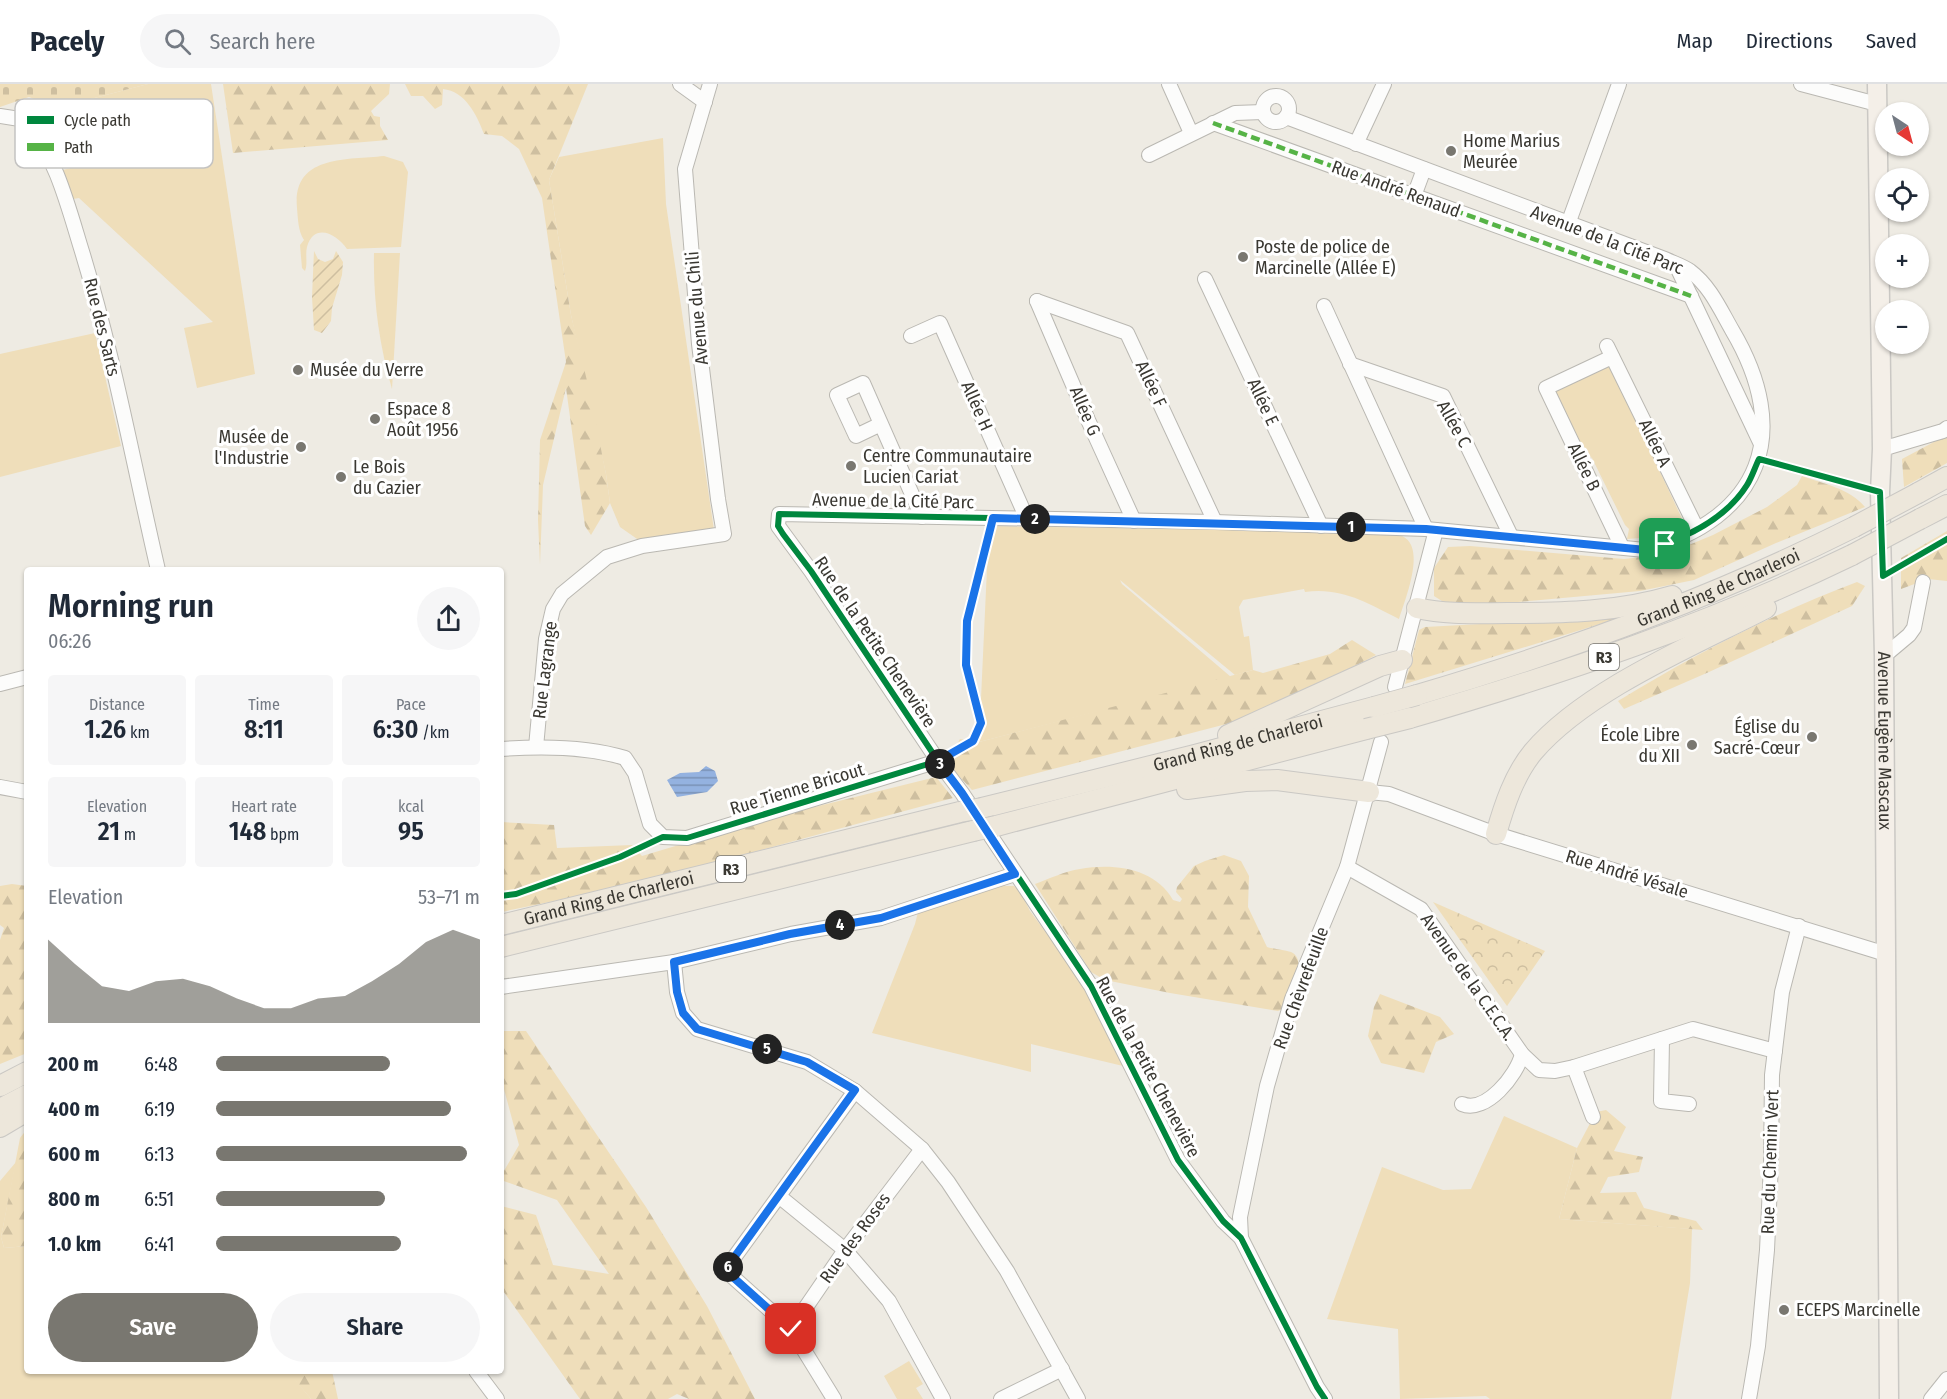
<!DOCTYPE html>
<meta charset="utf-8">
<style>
:root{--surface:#fff;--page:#f6f6f7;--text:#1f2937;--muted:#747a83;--line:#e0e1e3;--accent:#797770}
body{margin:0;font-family:"Fira Sans Condensed",sans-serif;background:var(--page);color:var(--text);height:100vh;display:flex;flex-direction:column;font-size:22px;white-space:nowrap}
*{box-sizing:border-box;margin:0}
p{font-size:20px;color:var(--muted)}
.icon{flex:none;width:33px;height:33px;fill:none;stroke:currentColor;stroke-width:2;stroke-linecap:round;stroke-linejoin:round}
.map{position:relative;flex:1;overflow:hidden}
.sheet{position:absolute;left:24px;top:483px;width:480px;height:807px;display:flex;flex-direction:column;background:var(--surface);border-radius:6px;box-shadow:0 2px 4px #0004}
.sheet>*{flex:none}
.needle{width:39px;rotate:144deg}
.tools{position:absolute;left:1875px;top:18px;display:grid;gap:12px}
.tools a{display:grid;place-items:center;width:54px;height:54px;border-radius:50%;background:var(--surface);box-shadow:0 2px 4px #0004;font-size:30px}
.pin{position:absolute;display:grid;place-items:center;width:51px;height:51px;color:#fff;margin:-26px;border-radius:12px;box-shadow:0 3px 9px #0006}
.km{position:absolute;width:30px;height:30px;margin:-15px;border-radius:50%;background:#222;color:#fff;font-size:16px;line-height:30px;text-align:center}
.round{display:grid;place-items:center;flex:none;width:63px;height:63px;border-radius:32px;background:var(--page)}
.headline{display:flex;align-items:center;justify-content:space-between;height:102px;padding:0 24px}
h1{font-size:33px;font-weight:600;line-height:45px}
.metrics{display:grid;grid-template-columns:repeat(3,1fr);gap:9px;height:102px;padding:6px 24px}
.metrics div{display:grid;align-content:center;border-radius:6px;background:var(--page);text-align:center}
.metrics b{font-size:26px;font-weight:600}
.metrics small{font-size:16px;font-weight:400}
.metrics p{font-size:16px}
.chart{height:168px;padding:12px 24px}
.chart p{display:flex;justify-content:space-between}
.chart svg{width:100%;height:108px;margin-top:6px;fill:var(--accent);opacity:.7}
.button{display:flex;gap:12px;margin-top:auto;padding:12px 24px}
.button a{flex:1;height:69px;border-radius:36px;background:var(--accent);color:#fff;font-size:24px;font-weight:600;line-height:69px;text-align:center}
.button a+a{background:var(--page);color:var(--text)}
ul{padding:0 24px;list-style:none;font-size:20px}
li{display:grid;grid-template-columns:96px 72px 1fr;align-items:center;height:45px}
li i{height:15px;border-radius:8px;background:var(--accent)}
header{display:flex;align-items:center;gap:36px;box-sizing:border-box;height:84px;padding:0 30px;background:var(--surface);border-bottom:2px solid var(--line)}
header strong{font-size:28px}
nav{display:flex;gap:33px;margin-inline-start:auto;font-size:21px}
.search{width:420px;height:54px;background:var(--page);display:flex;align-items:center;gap:15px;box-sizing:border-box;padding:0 21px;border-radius:33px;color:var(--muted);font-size:22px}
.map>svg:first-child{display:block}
</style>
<header>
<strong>Pacely</strong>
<div class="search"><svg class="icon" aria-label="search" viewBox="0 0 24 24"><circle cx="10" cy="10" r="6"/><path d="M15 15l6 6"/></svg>Search here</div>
<nav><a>Map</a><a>Directions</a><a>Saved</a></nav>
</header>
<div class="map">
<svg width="1947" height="1315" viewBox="0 0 1947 1315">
<defs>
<pattern id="forest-firs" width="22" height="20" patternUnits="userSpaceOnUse" patternTransform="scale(1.5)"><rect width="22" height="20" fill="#efdeba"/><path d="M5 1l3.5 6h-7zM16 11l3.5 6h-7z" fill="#cebfa0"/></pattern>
<pattern id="cemetery-stones" width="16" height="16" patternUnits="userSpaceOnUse" patternTransform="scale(1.5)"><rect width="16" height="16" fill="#efdeba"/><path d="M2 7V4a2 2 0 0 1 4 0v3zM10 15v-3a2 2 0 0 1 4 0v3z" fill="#cebfa0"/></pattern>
<pattern id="park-crowns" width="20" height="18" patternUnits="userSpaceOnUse" patternTransform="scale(1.5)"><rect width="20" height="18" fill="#efdeba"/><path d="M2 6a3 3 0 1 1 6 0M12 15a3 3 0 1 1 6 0" fill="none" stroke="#cebfa0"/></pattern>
<pattern id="garden-furrows" width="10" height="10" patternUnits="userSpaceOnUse" patternTransform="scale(1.5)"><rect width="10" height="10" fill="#efdeba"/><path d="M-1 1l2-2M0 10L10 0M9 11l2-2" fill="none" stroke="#cebfa0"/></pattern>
<pattern id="water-rules" width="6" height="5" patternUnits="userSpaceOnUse" patternTransform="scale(1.5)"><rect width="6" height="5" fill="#94b2e0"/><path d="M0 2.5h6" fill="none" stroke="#7a92b6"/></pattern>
</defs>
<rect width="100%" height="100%" fill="#eeebe3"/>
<!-- grass -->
<g fill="#efdeba">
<path d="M148,0h63l44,290 -58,14 -13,-60 29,-6 -134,-124 -6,1 -10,-29 83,-22 -6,-33 -78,19 -6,-26z"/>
<path d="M663,54l3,66 48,326 -74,11 -20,-14 -10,-24 -4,-29 -35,-159 -22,-135 10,-23z"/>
<path d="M384,72l19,6 5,10 -7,75 -54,2c-10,-15 -33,-27 -40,-2 -2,8 1,16 -2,24l-3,-3 -2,-23 4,-5c-6,-9 -6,-21 -7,-32 -5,-53 49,-48 87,-52z"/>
<path d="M374,169h26l-8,136c-13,-44 -19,-90 -18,-136z"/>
<path d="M95,249l26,113 -121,31v-123z"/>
<path d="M1607,275l78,166 -30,12 -28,2 2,-10 -4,-4 -33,-67 -12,-8 -28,-58z"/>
<path d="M992,442l381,6c9,1 21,1 29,4 25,11 3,63 -3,83 -32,-16 -57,-32 -94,-27l-1,-3 -61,11 -4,7 5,30 5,-1 4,34 -18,5 -115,-95 2,4 109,93 -252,65 8,-174z"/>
<path d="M1001,802h13l6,5 10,20 48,65 45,90 -92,-22v28l-159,-39 43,-109 3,-12z"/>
<path d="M1504,1032l73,32 -18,71 133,10 -2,54 -19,116h-181l-4,-3 -86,3 -2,-70 -71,-10 55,-152 61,23 28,-1z"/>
<path d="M16,1078l-15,75 3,11 23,-2v125h261l23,28h-311v-218z"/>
<path d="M909,1277l14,23 -7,4 7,11h-26l-13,-23z"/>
</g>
<!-- forest -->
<g fill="url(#forest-firs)">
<path d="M223,0h167l-1,10 -18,17 3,5 6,1v9l8,14 -155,13z"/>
<path d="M405,0h183l-39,96 22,135 18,74 17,85 4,29 -19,32 -6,-9 -19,-138 -23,97 -3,80 -2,-45 2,-80 26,-78 -24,-164 -23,-49 -17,-13 -18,-2c-7,-19 -19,-43 -41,-45l-1,16 -7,4 -12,-13h-12z"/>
<path d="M1947,351v28l-43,24 -2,-28z"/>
<path d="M1802,392c22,8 47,12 63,31l-89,36 -82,37 -54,11 -187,17 -19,-12v-28l14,-21 22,-1 154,13 43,-5 46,-19 54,-28 30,-22z"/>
<path d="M1947,447v50l-19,-2 -27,10v-31z"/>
<path d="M1857,498l8,4 -13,20 -143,66 -85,37 -6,-8c75,-46 156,-88 239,-119z"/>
<path d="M1626,532l-221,68 14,-54 6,-3z"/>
<path d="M1352,556l24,15 -42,22 -96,44 -266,69 -25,-27 13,-24 19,3 274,-72 10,3 67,-19z"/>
<path d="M936,693l17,21c-150,40 -300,84 -452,114v-90l53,3 3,23 75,-3 10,11 124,-37z"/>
<path d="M1224,771l17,6 8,15 -1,31 19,40c7,2 17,3 24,5 18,8 -1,42 -6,56l-7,3 -108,-18 -65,-13 -14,-8 -56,-88c14,-5 30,-13 45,-15 34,-6 75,-1 93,31l7,2 2,-3 -6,-7 1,-5 17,-21 11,-5z"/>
<path d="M12,800l15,2v167l-27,11v-124l4,-12 -4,-3v-39z"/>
<path d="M1380,910l60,23 14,17 -18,8 -12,31 -43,-10 -13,-27 6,-29z"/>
<path d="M501,947h25l120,176 61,99 48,93h-66l-12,-5 -9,5h-88l-79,-111v-82l35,9 17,50 56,9 -52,-74 -56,-20v-4l18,-31 -18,-67z"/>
<path d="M1606,1026l20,17 -12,24 29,6 -4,15 -31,5 -8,16 36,-1 8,16 52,13 7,9 -144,-11 18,-71 19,-36z"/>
<path d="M27,1045v117l-23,2 -3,-11 19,-99z"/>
<path d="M287,1287h45l6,28h-27z"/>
</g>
<!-- cemetery -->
<path fill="url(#cemetery-stones)" d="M0,0h148l-92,24 -27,-11 -29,10z"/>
<!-- park -->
<path fill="url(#park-crowns)" d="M1433,818l112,49 -38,55z"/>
<!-- garden -->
<path fill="url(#garden-furrows)" d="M314,167l4,8 7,3 8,-3 3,-8 7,11 -1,13 -10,33 -1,13 -9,12 -8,-3 -2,-33z"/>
<!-- water -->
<path fill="url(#water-rules)" d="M706,682l9,5 3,10 -11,11 -30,5 -10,-17 13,-7 19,-1z"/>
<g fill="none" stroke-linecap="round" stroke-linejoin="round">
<!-- minor casing -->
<g stroke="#bab8b2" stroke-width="16">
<g id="minor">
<path d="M680,0l25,18"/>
<path d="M1169,0l22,49"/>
<path d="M1801,0l76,20"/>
<circle cx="1276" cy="25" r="13"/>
<path d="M0,32l26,4c29,36 41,82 54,125 33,106 53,217 78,325"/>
<path d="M1286,33l379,142c8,4 18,7 25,12 20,15 30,38 42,59 61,103 30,188 -87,220l-219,-21 -211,-7 -436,-8 -1,12 33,45 127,190 24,32 129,193 87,174 45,61 18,17 76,149 8,12"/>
<path d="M1213,39l478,173"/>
<path d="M1356,60l28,-60"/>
<path d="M1149,71l86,-42 28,-1"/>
<path d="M1414,112l10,-27"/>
<path d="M1568,140l51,-140"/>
<path d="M1676,181l84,177"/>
<path d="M1205,195l116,247"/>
<path d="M1037,217l90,32 88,189"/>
<path d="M1037,217l51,119 46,101"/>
<path d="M1324,222l102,223"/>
<path d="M911,252l29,-13 87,196"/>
<path d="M1607,262l90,183"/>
<path d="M1612,273l-66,31 76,159"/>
<path d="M1350,280l93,32 68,140"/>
<path d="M881,340l-25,12 -19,-41 26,-12 59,134"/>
<path d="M1882,365l61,-18 4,-3"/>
<path d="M1884,572l25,-21 5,-7 9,-46"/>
<path d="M0,600l27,-7"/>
<path d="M1395,603l41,-157"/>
<path d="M536,663l10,-108 7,-30 9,-15 45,-37 35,-11 82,-12 -6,-35 -19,-155 -14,-175 25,-85"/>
<path d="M501,665c41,-3 85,-3 124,9l10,15 15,51 13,13 24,1 251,-77"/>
<path d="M0,703l27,5"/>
<path d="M1369,708l20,2 107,40 390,120"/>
<path d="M1347,783l74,42 101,145 17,16 16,1 19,-4 119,-38 82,22"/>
<path d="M674,878l3,30 6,21 14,16 110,33 48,29 67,58 26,33 59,89 71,128"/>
<path d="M501,903l173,-25 117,-28 90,-16 134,-44"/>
<path d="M1662,955l-1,62 28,3"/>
<path d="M1574,983l19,50"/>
<path d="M1462,1020c24,10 55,-29 60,-50"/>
<path d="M780,1113l65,53 44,51 54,98"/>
<path d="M1241,1154l-1,-21 27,-131 25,-87 55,-132 34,-125"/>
<path d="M791,1245l54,-79 77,-101"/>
<path d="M476,1287l21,28"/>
<path d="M834,1315l-43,-70 -66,-59 130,-179"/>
<path d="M1001,1315l61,-30"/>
<path d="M1749,1315l9,-53 9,-96 4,-86 1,-89 10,-83 17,-66"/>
<path d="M1931,1315l16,-20"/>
</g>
</g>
<!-- major casing -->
<g stroke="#cac8c4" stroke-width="21">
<g id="major">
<path id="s1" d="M1877,0l5,365 -2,43 4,164 5,743"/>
</g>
</g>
<!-- highway casing -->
<g stroke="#cac8c4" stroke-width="22">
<g id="highway">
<path d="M1918,409l29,-16"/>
<path d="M1920,435l27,-14"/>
<path d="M1417,524c31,7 60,5 91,5 56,0 110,-1 164,-17"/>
<path id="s2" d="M1417,611c150,-44 298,-98 437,-168"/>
<path d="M1410,634c151,-44 300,-94 442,-163"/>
<path d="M1228,651l152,-69 22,-6"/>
<path d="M1187,705l58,-8 32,-1 92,12"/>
<path id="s3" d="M982,724l213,-53 179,-48"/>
<path d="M996,742l370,-97"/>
<path d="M1496,750c8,-28 18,-59 37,-82 53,-62 161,-107 233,-144"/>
<path id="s4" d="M501,841l459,-113"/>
<path d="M501,863l472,-116"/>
<path d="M0,1002l27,-14"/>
<path d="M0,1025l27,-14"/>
<path d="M0,1043l27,-16"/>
</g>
</g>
<!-- minor -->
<use href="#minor" stroke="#fcfcfb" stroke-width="14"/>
<!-- major -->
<use href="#major" stroke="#f4efe8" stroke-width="18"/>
<!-- highway -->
<use href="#highway" stroke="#ede7db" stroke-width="20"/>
<!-- highway-bridge casing -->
<g stroke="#cac8c4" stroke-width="22" stroke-linecap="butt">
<g id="highway-bridge">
<path d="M1854,443l64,-34"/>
<path d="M1852,471l68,-36"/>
<path d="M1374,623l43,-12"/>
<path d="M1366,645l44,-11"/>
<path d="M960,728l22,-4"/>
<path d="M973,747l23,-5"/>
</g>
</g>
<!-- highway-bridge -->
<use href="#highway-bridge" stroke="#ede7db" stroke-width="20"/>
<!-- quiet -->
<path stroke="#56b346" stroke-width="4.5" stroke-dasharray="9 4.5" stroke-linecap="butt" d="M1213,39l478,173"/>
<!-- cycleway casing -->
<g stroke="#fff" stroke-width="10">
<g id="cycleway">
<path d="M501,812l15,-2 104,-37 43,-20 24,1 251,-77 35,-20 8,-18 -15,-58 1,-44 26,-103"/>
<path d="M1325,1315l-8,-12 -76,-149 -18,-17 -45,-61 -87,-174 -129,-193 -24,-32 -127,-190 -28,-37 -5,-8 1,-12 436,8 211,7 219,21c39,-11 80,-30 102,-65 5,-8 8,-18 12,-26l121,33 3,84 64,-37"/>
</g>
</g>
<!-- cycleway -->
<use href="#cycleway" stroke="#00873e" stroke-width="6"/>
</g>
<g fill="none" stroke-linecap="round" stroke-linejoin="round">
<!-- route casing -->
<g stroke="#fff" stroke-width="12">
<path id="route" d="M791,1245l-66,-59 130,-180 -48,-28 -110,-33 -14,-16 -6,-21 -3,-30 116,-28 91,-16 134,-44 -53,-81 -24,-32 35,-20 8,-18 -15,-58 1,-44 26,-103 433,11 220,21 19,-6"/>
</g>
<!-- route -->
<use href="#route" stroke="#1a73e8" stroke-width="8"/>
</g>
<!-- markers -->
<g fill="#797770" stroke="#fff" stroke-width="2">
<circle cx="1451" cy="67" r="6"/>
<circle cx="1243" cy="173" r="6"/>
<circle cx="298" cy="286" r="6"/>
<circle cx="375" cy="335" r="6"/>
<circle cx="301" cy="363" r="6"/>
<circle cx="851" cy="382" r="6"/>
<circle cx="341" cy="393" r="6"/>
<circle cx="1812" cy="653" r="6"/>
<circle cx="1692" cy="661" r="6"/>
<circle cx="1784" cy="1226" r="6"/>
</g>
<g text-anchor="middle" stroke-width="6" stroke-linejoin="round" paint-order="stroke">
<!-- shield labels -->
<g fill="#fff" stroke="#757470" stroke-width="1.5">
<rect x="1589" y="560" width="30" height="26" rx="4.5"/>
<rect x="716" y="772" width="30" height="26" rx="4.5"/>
</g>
<g font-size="16" font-weight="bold" fill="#3a3832">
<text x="1604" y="579">R3</text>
<text x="731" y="791">R3</text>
</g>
<!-- poi labels -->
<g font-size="18" fill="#3a3832" stroke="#fff" text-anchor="start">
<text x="1463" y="63">Home Marius<tspan x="1463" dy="21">Meurée</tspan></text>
<text x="1255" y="169">Poste de police de<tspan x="1255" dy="21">Marcinelle (Allée E)</tspan></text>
<text x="310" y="292">Musée du Verre</text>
<text x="387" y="331">Espace 8<tspan x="387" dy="21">Août 1956</tspan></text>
<text x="289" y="359" text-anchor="end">Musée de<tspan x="289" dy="21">l'Industrie</tspan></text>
<text x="863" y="378">Centre Communautaire<tspan x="863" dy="21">Lucien Cariat</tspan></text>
<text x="353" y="389">Le Bois<tspan x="353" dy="21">du Cazier</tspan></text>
<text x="1800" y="649" text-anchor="end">Église du<tspan x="1800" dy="21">Sacré-Cœur</tspan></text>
<text x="1680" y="657" text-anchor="end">École Libre<tspan x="1680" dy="21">du XII</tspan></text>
<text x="1796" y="1232">ECEPS Marcinelle</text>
</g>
<!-- street labels -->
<g font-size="18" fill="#3a3832" stroke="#fff">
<text transform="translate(1396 105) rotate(20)" y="6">Rue André Renaud</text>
<text transform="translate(1607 156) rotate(21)" y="6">Avenue de la Cité Parc</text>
<text transform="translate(697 224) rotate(-95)" y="6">Avenue du Chili</text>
<text transform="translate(102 243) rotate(76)" y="6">Rue des Sarts</text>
<text transform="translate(1151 300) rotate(65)" y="6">Allée F</text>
<text transform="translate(1263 318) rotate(65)" y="6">Allée E</text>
<text transform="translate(977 322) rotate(66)" y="6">Allée H</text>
<text transform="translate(1085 327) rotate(67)" y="6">Allée G</text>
<text transform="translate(1454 340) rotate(61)" y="6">Allée C</text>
<text transform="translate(1655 359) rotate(64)" y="6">Allée A</text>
<text transform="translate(1584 383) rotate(64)" y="6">Allée B</text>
<text transform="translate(893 417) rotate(1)" y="6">Avenue de la Cité Parc</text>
<text dy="6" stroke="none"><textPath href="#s2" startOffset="320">Grand Ring de Charleroi</textPath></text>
<text transform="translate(875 558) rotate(56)" y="6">Rue de la Petite Chenevière</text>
<text transform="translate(545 586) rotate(-83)" y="6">Rue Lagrange</text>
<text dy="6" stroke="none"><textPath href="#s1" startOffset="657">Avenue Eugène Mascaux</textPath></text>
<text dy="6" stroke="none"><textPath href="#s3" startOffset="264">Grand Ring de Charleroi</textPath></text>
<text transform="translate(797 705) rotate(-17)" y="6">Rue Tienne Bricout</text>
<text transform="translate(1627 790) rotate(17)" y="6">Rue André Vésale</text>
<text dy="6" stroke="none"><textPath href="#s4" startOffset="111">Grand Ring de Charleroi</textPath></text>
<text transform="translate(1468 893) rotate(55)" y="6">Avenue de la C.E.C.A.</text>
<text transform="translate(1301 904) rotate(-70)" y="6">Rue Chèvrefeuille</text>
<text transform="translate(1148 983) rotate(62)" y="6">Rue de la Petite Chenevière</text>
<text transform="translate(1770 1078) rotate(-88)" y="6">Rue du Chemin Vert</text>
<text transform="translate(855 1154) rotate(-54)" y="6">Rue des Roses</text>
</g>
</g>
<!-- legend -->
<rect x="15" y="15" width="198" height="69" rx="9" fill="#fff" stroke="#c4c3c2" stroke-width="1.5"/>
<rect x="27" y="32" width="27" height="8" fill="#00873e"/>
<rect x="27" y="59" width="27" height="8" fill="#56b346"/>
<g font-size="16" fill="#3a3832">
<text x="64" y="42">Cycle path</text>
<text x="64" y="69">Path</text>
</g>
</svg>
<div class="tools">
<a><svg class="needle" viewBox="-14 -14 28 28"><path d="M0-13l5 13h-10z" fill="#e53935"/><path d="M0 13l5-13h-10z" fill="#747a83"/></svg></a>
<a><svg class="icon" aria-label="locate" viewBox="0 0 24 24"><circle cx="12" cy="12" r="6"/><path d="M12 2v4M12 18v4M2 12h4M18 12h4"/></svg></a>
<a>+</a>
<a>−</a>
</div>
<div class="pin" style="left:1665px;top:460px;background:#1e9e55"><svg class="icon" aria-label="arrive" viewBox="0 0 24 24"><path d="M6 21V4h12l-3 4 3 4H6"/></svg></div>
<div class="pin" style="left:791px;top:1245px;background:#d93025"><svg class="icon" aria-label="check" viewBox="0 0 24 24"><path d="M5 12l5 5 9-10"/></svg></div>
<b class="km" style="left:1351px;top:443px">1</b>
<b class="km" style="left:1035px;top:435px">2</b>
<b class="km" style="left:940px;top:680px">3</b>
<b class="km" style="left:840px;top:841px">4</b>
<b class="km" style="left:767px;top:965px">5</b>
<b class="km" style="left:728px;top:1183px">6</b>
<section class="sheet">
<div class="headline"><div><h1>Morning run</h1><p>06:26</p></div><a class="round"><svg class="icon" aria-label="share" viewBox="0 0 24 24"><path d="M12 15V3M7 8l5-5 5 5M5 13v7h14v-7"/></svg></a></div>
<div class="metrics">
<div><p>Distance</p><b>1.26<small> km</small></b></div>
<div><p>Time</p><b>8:11</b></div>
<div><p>Pace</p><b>6:30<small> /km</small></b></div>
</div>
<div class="metrics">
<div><p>Elevation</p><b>21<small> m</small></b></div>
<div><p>Heart rate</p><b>148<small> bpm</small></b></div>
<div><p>kcal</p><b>95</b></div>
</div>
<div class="chart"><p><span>Elevation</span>53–71 m</p>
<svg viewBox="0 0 160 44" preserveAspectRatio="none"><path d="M0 44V10L10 20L20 29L30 31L40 27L50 26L60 29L70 34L80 38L90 38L100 34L110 33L120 27L130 20L140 11L150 6L160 10V44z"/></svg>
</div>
<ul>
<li><b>200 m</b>6:48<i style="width:66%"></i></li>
<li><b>400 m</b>6:19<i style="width:89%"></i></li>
<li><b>600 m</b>6:13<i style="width:95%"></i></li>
<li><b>800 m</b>6:51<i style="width:64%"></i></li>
<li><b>1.0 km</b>6:41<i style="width:70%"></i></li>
</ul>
<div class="button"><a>Save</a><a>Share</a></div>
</section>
</div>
